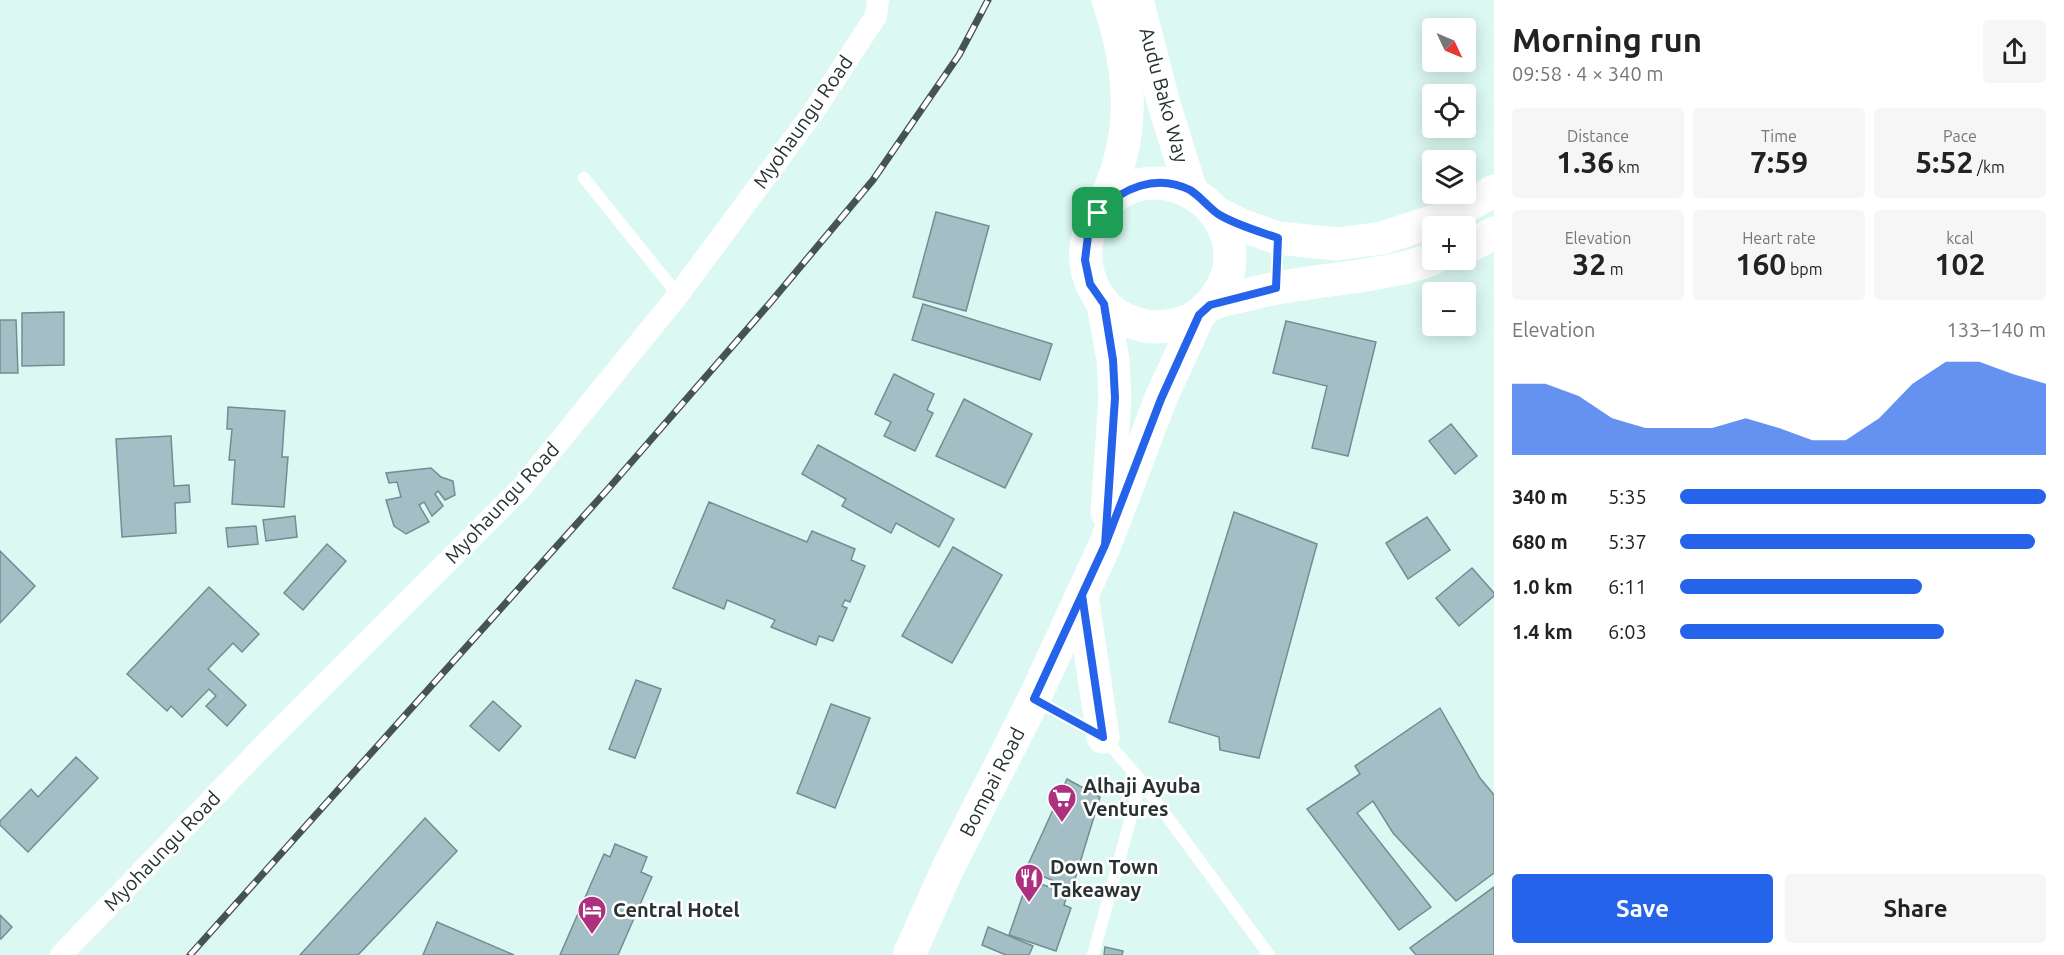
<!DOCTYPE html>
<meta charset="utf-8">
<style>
:root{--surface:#fff;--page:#f6f6f6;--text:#222;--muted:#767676;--accent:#2563eb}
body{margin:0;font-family:Ubuntu,sans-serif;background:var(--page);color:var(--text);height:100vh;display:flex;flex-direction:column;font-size:22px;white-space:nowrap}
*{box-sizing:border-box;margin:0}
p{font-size:20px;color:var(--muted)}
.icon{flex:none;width:33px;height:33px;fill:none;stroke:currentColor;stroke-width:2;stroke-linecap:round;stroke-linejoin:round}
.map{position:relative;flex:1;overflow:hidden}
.sheet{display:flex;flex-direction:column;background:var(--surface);width:570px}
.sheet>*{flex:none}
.needle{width:39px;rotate:134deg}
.controls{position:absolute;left:1422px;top:18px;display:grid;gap:12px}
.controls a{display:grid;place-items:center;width:54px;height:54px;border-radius:6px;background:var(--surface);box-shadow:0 3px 15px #0003;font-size:30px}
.pin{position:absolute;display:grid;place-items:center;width:51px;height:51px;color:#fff;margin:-26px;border-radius:12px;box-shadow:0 3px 9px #0006}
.round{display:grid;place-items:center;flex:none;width:63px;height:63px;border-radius:6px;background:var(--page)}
.headline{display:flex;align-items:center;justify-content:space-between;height:102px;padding:0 18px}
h1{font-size:33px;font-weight:700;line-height:45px}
.figures{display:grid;grid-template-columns:repeat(3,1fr);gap:9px;height:102px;padding:6px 18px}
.figures div{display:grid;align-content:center;border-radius:6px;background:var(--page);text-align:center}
.figures b{font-size:30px;font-weight:700}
.figures small{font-size:16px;font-weight:400}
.figures p{font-size:16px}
.chart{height:168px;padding:12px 18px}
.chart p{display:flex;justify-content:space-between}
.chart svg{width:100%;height:108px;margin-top:6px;fill:var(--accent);opacity:.7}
.primary-button{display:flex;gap:12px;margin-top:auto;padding:12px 18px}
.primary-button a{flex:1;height:69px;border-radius:6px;background:var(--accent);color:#fff;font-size:24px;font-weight:700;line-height:69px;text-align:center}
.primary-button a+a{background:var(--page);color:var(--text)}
ul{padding:0 18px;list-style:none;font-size:20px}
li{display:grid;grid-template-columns:96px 72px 1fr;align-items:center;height:45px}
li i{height:15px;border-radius:8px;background:var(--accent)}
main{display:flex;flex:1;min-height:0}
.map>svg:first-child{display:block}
</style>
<main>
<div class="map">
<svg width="1494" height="955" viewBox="0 0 1494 955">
<rect width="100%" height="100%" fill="#dcf8f3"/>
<!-- building -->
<g fill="#a4bec5" stroke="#738d93" stroke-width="1.5">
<path d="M936,212l53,14 -23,85 -53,-14z"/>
<path d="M923,304l129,40 -12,36 -128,-40z"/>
<path d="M64,312v53l-42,1v-53z"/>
<path d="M0,320h16l2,53h-18z"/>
<path d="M1286,321l90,21 -28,114 -36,-8 15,-62 -54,-13z"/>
<path d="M894,374l40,20 -7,16 6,3 -18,38 -31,-15 7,-14 -16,-8z"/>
<path d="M964,399l68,35 -27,54 -69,-32z"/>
<path d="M228,407l57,4 -3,46h6l-4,50 -52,-3 3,-44h-6l3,-31h-5z"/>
<path d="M1451,424l26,32 -22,18 -26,-33z"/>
<path d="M171,436l3,50 15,-1 1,17 -15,1 1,30 -54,4 -6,-98z"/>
<path d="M818,445l136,74 -15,28 -43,-24 -5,10 -49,-27 4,-7 -44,-25z"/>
<path d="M431,468l10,9 12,4 2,14 -10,5 -7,-9 -3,3 8,12 -11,10 -8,-14 -5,3 10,17 -23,12 -12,-8 -8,-26 15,-3 -4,-15 -8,1 -3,-10z"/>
<path d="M709,502l98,40 5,-11 43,18 -4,11 14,6 -15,36 -5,-2 -3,6 5,2 -14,33 -14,-5 -3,9 -45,-18 4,-7 -48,-20 -3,9 -51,-21z"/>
<path d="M1234,512l83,32 -58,214 -39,-8 -1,-13 -50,-15z"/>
<path d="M295,516l2,21 -31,4 -3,-21z"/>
<path d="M1427,517l23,33 -42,29 -22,-36z"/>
<path d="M256,526l2,18 -30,3 -2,-19z"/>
<path d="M327,544l19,17 -43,49 -19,-17z"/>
<path d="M953,547l49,28 -50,88 -50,-27z"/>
<path d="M0,551l35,35 -35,37z"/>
<path d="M1472,568l22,25v3l-35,30 -23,-28z"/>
<path d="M209,587l50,47 -17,18 -9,-9 -25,26 38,36 -19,21 -21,-20 10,-10 -7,-7 -27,28 -11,-11 -4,5 -40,-37z"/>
<path d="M636,680l25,9 -26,69 -26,-9z"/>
<path d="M493,701l28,25 -22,25 -29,-25z"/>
<path d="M831,704l39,14 -35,90 -38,-15z"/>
<path d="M1440,708l40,70 14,17v78l-38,28 -63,-68 -20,-32 -16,12 74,94 -32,23 -92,-121 53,-35 -5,-8z"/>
<path d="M76,757l22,21 -70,74 -28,-27v-4l31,-32 7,8z"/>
<path d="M1067,779l33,18 -28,92 -46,-20z"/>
<path d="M425,818l32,33 -99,104h-58z"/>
<path d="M615,844l32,13 -6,15 11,5 -34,78h-58l44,-101 6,3z"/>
<path d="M1028,880l40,13 -4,12 7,3 -15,43 -47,-16z"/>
<path d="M1494,887v68h-78l-6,-7z"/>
<path d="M0,915l12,12 -11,12 -1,-1z"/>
<path d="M437,922l77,33h-91z"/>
<path d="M988,927l45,19 -4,9h-23l-24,-10z"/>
<path d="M1105,947l18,4 -1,4h-18z"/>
</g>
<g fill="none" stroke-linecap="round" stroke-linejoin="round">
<!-- lane -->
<g stroke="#fff" stroke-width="12">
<path d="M584,178l94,117"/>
<path d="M1034,699l69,38 38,44 128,174"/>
<path d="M1093,955l48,-174"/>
</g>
<!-- street -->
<path stroke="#fff" stroke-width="22" d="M61,955l205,-212 257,-257 155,-191 134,-181 64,-98 2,-16"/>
<!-- secondary -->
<g stroke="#fff" stroke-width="33">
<path d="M1137,0l27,104 27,87"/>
<path d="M1100,210c37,-69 33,-138 8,-210"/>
<path d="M1217,213l24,12 37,13 59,6 45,-6 62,-20 50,-27"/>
<path d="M1466,248l28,-15"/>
<path d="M1103,304l10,56 2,38 -8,115"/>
<path d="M1210,305c8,-11 16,-22 19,-36 12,-74 -86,-119 -130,-56 -28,38 -10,97 36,110 6,2 12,4 18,4 17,0 33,-3 47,-13 3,-3 6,-7 10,-9 12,-6 31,-8 44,-12 47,-12 96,-13 144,-24 11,-2 23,-6 34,-10"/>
<path d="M1082,595l21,142"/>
<path d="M909,955l39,-87 86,-169 71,-154 56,-147 38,-83"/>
</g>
<!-- rail casing -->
<g stroke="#465451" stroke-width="7">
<path id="rail" d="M190,955l418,-466 162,-186 103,-123 86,-125 29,-55"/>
</g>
<!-- rail -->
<use href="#rail" stroke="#fff" stroke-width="4.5" stroke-dasharray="14" stroke-linecap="butt"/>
</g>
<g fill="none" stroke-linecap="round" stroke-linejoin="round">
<!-- route casing -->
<g stroke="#fff" stroke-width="12">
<path id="route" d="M1098,213l-10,23 -3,24 5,24 14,20 9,56 2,38 -10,147 -23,50 21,142 -69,-38 71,-154 56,-146 38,-84 11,-10 66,-17 2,-50c-20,-7 -42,-13 -60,-24 -10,-7 -18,-18 -28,-24 -34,-17 -68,-2 -92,23"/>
</g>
<!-- route -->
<use href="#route" stroke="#2563eb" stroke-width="8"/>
</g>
<!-- icons -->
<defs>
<g id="supermarket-pin" transform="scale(1.5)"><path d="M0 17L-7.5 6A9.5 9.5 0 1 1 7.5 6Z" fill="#ae3180" stroke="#fff"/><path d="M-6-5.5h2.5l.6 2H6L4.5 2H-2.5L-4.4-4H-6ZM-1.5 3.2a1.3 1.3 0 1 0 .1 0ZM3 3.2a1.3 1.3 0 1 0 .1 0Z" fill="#fff"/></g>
<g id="restaurant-pin" transform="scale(1.5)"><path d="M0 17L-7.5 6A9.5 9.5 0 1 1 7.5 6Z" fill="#ae3180" stroke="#fff"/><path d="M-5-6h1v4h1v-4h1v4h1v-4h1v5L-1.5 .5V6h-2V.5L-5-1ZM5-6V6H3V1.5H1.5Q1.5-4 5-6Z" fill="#fff"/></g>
<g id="hotel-pin" transform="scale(1.5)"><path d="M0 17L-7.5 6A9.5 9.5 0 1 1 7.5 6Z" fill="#ae3180" stroke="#fff"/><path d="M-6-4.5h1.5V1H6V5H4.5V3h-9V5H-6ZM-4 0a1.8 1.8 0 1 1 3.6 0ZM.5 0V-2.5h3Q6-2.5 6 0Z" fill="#fff"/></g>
</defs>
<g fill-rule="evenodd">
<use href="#supermarket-pin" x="1062" y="798"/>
<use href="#restaurant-pin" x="1029" y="878"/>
<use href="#hotel-pin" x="592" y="910"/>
</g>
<g text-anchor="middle" stroke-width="5" stroke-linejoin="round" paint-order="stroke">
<!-- street labels -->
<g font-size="20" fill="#283331" stroke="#fff">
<text transform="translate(1164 95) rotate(75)" y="7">Audu Bako Way</text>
<text transform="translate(803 122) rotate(-55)" y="7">Myohaungu Road</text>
<text transform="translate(502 503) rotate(-47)" y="7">Myohaungu Road</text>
<text transform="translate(992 782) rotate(-63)" y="7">Bompai Road</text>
<text transform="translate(162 851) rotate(-46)" y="7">Myohaungu Road</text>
</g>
<!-- poi labels -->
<g font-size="20" font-weight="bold" fill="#283331" stroke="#fff" text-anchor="start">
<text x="1083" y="793">Alhaji Ayuba<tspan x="1083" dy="23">Ventures</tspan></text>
<text x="1050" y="874">Down Town<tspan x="1050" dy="23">Takeaway</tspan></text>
<text x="613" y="917">Central Hotel</text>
</g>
</g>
</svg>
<div class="controls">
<a><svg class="needle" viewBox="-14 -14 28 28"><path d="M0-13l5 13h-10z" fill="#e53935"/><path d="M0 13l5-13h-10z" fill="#767676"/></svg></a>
<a><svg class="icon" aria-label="locate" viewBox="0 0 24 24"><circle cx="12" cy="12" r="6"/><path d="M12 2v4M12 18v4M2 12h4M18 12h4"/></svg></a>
<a><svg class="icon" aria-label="layers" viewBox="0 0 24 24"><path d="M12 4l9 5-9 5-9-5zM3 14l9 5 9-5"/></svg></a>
<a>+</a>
<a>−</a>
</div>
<div class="pin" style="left:1098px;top:213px;background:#1e9e55"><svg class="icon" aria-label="arrive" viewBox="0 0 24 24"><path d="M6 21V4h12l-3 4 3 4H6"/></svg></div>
</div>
<section class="sheet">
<div class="headline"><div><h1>Morning run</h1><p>09:58 · 4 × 340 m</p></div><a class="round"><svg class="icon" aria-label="share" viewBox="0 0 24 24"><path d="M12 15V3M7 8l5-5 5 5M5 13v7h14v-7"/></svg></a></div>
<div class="figures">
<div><p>Distance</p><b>1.36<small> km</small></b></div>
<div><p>Time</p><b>7:59</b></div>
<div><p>Pace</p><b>5:52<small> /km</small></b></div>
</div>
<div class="figures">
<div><p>Elevation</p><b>32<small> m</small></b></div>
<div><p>Heart rate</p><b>160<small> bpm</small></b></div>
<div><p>kcal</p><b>102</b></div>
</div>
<div class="chart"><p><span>Elevation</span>133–140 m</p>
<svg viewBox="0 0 160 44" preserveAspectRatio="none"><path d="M0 44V15L10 15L20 20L30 29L40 33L50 33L60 33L70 29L80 33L90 38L100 38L110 29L120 15L130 6L140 6L150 11L160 15V44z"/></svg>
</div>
<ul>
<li><b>340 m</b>5:35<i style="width:100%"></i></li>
<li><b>680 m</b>5:37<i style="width:97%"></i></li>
<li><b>1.0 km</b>6:11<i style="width:66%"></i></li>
<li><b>1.4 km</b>6:03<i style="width:72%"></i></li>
</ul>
<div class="primary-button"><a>Save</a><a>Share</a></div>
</section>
</main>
